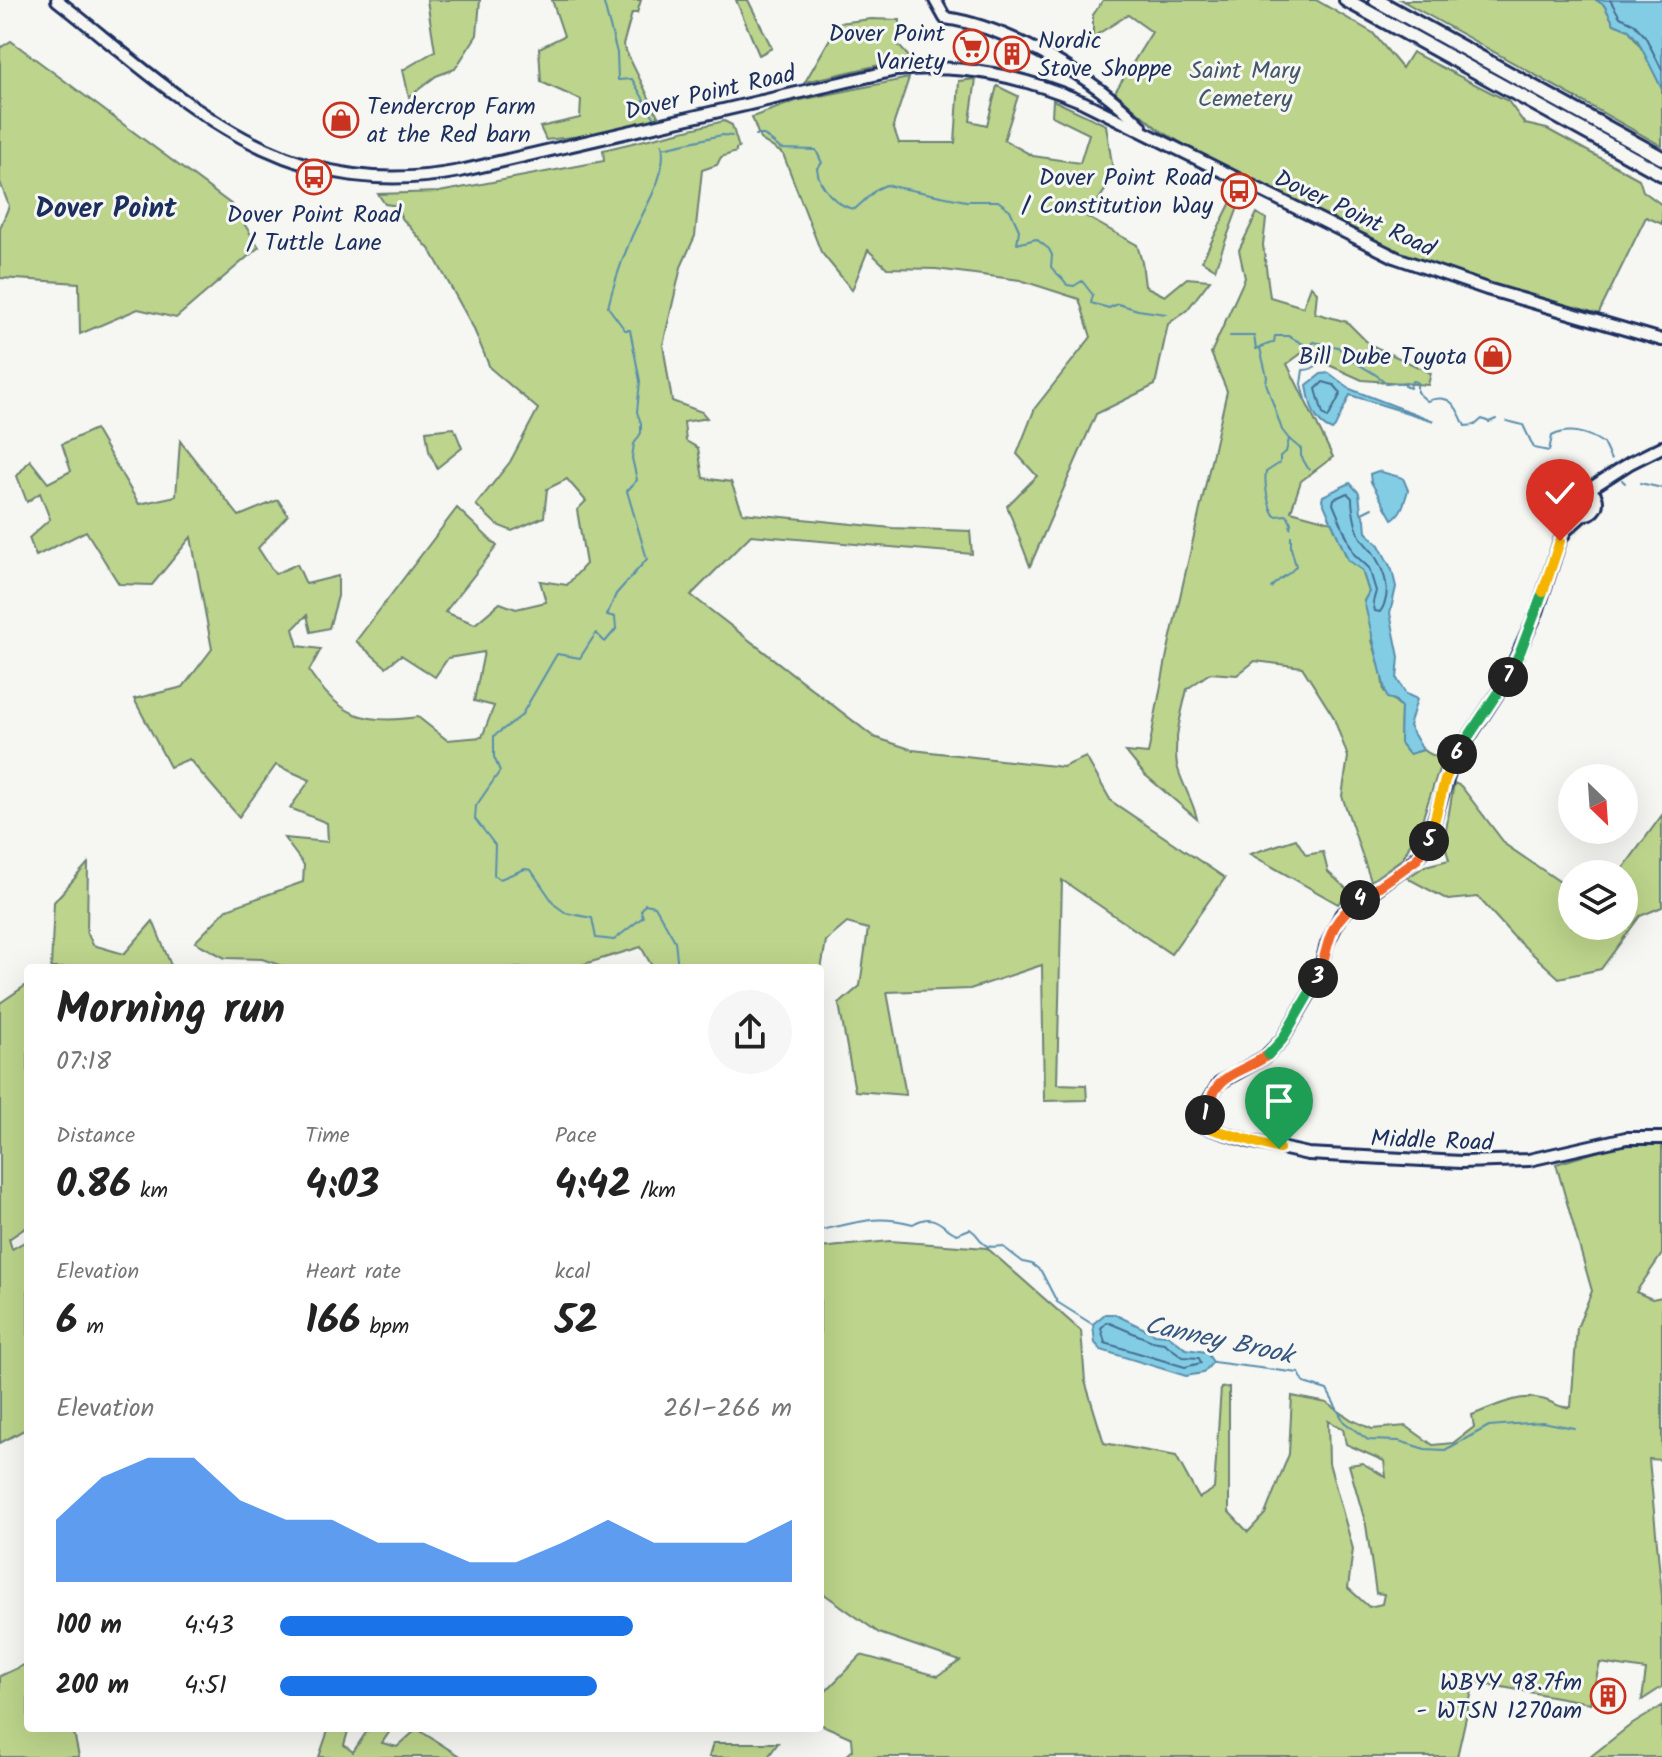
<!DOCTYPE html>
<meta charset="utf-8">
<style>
:root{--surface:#fff;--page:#f6f6f6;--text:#222;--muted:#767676;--accent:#1a73e8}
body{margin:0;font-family:Kalam,sans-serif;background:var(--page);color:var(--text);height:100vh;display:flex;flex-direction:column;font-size:30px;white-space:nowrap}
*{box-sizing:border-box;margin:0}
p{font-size:26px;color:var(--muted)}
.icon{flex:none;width:44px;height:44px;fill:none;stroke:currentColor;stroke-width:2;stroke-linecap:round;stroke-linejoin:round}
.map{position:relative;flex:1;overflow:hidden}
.panel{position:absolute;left:24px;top:964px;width:800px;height:768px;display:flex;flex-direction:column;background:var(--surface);border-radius:8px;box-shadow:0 8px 32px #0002}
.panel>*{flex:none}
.needle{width:52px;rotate:155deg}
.controls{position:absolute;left:1558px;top:764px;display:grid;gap:16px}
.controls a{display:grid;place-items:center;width:80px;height:80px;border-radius:50%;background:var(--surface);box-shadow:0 8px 32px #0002;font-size:40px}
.pin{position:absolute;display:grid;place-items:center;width:68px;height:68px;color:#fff;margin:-82px -34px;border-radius:50% 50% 50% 0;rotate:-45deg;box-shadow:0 0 8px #0007}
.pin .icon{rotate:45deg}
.km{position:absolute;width:40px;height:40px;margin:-20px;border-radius:50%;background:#222;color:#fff;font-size:22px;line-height:40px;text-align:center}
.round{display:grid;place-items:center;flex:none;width:84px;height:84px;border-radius:42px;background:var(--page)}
.headline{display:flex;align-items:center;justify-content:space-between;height:136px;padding:0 32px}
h1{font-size:44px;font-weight:700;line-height:60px}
.figures{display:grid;grid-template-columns:repeat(3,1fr);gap:12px;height:136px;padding:8px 32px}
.figures div{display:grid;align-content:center}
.figures b{font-size:40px;font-weight:700}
.figures small{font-size:22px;font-weight:400}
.figures p{font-size:22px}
.chart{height:224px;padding:16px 32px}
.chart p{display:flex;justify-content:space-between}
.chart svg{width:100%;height:144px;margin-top:8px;fill:var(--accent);opacity:.7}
ul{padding:0 32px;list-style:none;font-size:26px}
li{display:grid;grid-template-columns:128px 96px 1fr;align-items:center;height:60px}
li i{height:20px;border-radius:10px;background:var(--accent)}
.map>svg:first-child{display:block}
</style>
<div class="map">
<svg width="1662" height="1757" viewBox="0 0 1662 1757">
<rect width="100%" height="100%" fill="#f6f6f2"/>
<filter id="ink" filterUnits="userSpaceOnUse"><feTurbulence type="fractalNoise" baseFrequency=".0125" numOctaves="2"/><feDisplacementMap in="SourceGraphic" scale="16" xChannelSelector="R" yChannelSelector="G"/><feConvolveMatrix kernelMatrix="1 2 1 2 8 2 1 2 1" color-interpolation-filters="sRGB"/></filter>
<g filter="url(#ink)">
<!-- green -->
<g fill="#bcd48b" stroke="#6c8274" stroke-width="2" fill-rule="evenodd">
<path d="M427,0h53l-3,35 -22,34 -19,7 -27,21 -6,-27 32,-19z"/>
<path d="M552,0h89l-4,13h-5l-9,32 36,73 -70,17 -43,5 -6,-13 40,-9 1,-18 -40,-18 -2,-34 25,-12z"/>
<path d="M736,0h12l24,48 -13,7z"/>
<path d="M1103,0h213l57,33 29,35 10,-16 96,49 17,23 22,5 92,50 4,12 19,14v19l-16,-7 -48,98 -140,-40 -68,-25 -190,-96 -42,-25 -43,-37 37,-60 -24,-17 -35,22v-22z"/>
<path d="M1401,0h195l8,5 10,19 15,6 21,31 12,28v57z"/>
<path d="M871,19l29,1 -1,26 11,12 -105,24 34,-59z"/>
<path d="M11,41l221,164 27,42 -83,71 -38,-9 -58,25 -1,-51 -79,-5v-50l9,-22 -9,-24v-134z"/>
<path d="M909,78l-16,48 6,17h56l4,-62 17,-2 -6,42 17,4 10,-39 21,10 -14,44 29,16 47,7 9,-29 -37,-18 1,-16 53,25 8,52 -27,40 50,28 5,17 3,24 20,10 22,-18 23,2 -23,30 -19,14 -13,61 -59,29 -66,152 -23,-60 30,-30 -20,-22 18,-46 56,-71 -12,-38 -59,-19 -84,-11 -49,-1 -19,-18 -16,40 -31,-38 -38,-98 -23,-15 -8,-22 44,-16z"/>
<path d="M724,121l8,4 7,23 -3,1v3l-15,5 -4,8 -15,5 -7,66 -14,31 -18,78 9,56 30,11 5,6 -23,4 2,19 12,7 5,30 28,4 12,31 149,15 78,3 2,23 -221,-19 -60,60 183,142 39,13 150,17 23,-10 25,44 114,77 -54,76 -109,-74 -5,204 29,1 1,15 -43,1 -2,-136 -72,24 -83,3 19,103 -51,-4 -16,-87 21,-18 8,-57 -21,-6 -21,18 -6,34v-7h-167l-12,-21 -70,21h-283l-26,-9 -37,-1 -30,-16 32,-33 76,-27 1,-17 -20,-27 44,4 -1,-19 -37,-15 20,-28 -34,-15 -37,52 -50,-58 -19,8 -36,-68 49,-12 29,-38 -21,-112 -39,48 -33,-1 -33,-53 -50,25 -7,-18 21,-19 -10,-26 -13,9 -10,-26 13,-16 18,23 23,-12 -9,-27 33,-15 44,75 37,-8 4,-55 59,75 39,-16 10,15 -30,33 17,26 22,-10 9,20 32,-8v20l-9,32 -18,4 -4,-17 -14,14 5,17 23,3 -12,22c30,45 56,54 109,46l29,23 35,-3 12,-31 -20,-5 10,-49 -36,6 -13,19 -34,-22 -15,12 -30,-26 101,-133 40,38 -52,66 30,12 25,-21 16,6 30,-7 -6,-21 27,4 19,-21 -9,-54 9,-9 -19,-22 -20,10 -3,28 -32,14 -15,-6 -21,-20 34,-43 28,-53 -48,-41 -17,-41 -42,-76 -31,-35 -2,-10 -13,-2 -7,-10 61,-2 165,-31 -1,-11z"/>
<path d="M1234,196l6,6 -25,67 -13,-8z"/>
<path d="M1257,213l9,6 -3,26 7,52 33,10 8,-21 6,6 -2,21 32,9 22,22 62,29 -3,12 -66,-5 -60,-27 -15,11 46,93 -32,24 -10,30 41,11 16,38 14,10 7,22 -5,9 8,25v14l9,30 3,21 17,16 -1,36 9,11 14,-4 19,10 -20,60 -19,38 -32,23 -29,-85 6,-39 -15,-41 -31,-49 -47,-6 -18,14 -27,-2 -23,16c-5,24 -14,50 -10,76 4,18 16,35 20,54l-53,-45 -18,-22 22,2 19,-100 60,-263 -16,-38 34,-75 -6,-28z"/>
<path d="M454,428l8,20 -25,20 -8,-17 -3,-20z"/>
<path d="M1454,783l7,3 45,59 66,45v36h52v-52h-5l43,-59v92l-22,9 -39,53 -42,9 -46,-42 -35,-39 -30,3 -41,-22 18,-12 24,-6 -5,-18z"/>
<path d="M1296,839l10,16 17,-3 5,20 21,19 -11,13 -88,-50z"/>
<path d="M88,863l-1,69 6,13 31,9 29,-33 19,47h-121l3,-66z"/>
<path d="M28,984v242l-19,13 3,10 16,-9v188l-28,15v-440z"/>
<path d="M1657,1144l5,1v109l-26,38 16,7 10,-2v163l-13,-1 13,137v91l-20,13 4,-30 -46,-7 -10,40 -116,-21 -17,75h-612l8,-7 -1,-12 -32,-14v-31h4l37,-38 77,21 22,-15 -81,-28 -59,-42v-343l70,-7 97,7 94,83 4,50 19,62 72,13 23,42 15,-9 7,-101 8,-1v125l19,20 17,-18 24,-60 3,-58 35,7 25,17 20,9 34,-3 27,19 20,-2 21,-16 -2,-12c24,-9 44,-21 69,-16 12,2 18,10 30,8l6,-79 15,-37 -36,-127 60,-18zM1328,1421l15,8 3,15 38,17 2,16 -24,-14 -13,2 17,60 10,68 8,1 -2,10 -13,3 -21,-19 5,-39 -24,-86z"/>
<path d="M28,1663v65h45l6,29h-79v-81z"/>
<path d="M1662,1706v51h-72l38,-30z"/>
<path d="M329,1728h20l-5,17 9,7 16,-24h23l-10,15 15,4 20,-18 44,28h-142z"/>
<path d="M713,1743h65l-10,14h-59z"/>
</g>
<!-- water -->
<g fill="#83cde4" stroke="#598eae" stroke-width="2">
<path d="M1596,0h66v89l-24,-48 -9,-11 -15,-6 -10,-19z"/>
<path d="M1329,373l21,16 84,32 -84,-26 -15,32 -3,3c-19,-7 -22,-26 -25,-45l14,-11z"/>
<path d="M1378,471l25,7 5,12c-3,10 -6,24 -16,29l-21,-37 -1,-8z"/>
<path d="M1350,483l9,10 2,19 4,7 1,13 13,13 13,25 4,17 -6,26 9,44 -2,22 9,15 11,5 -8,27 14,24 -14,4 -9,-11 1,-36 -6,-7 -8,-2 -23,-97 5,-9 -7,-22 -14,-10 -26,-60 1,-4z"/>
<path d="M1105,1314h9l41,20 13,1 18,14 20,3 7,10 -10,11 -17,3 -85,-26 -6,-7 -2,-19z"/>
</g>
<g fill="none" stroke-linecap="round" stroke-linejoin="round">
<!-- shore -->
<g stroke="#456e94" stroke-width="2">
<path d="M1610,0l10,17 13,6 12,13 17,34"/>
<path d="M1323,382l11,3 7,8 -13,25 -5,-4 -7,-25z"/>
<path d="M1347,493l5,5c0,10 3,27 7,36 3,8 11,14 15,20 11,19 19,39 6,58l-5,-1 -2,-9 3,-11 -7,-23 -15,-14 -21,-50 1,-5z"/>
<path d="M1107,1322l45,19 12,2 19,14 16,1 2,5 -16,4 -80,-24 -4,-15z"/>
</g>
<!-- stream -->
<g stroke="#598eae" stroke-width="2">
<path d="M603,0l14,53 1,27 14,-1 23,40"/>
<path d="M756,135h8l17,14 35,1 6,13 -5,5c1,18 20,39 38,41l22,-20 9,-4 80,16h32l12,9 9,20 -2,14 19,-5 13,10 3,6 -1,12c5,7 12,10 16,18l7,1 8,-5 11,14 -2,8 18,5 9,-4 20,6 28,4"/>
<path d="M662,144c6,32 -18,64 -30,92 -10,24 -18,46 -24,71l17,23h5l10,51 -3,31 4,11v10l-7,11 -2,14 5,22 -10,11 20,68 -31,35 -9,21 8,2 1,12 -11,13 -9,-9 -16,25 -23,-4 -36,62 -27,20v21l6,14 -24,35 -1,13 20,26 -1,30 6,4 25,-10 6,1 24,35 11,8 26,5 4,20 18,2 29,-23 -2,-6 4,-7 10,2 20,35 3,27"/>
<path d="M663,148l59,-13 10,1"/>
<path d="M1230,336h24l2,13 18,-7 1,-6h13l21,11 5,-5 24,5c12,18 34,21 49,37l19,-2 -1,4 5,2 2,-7 5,1v10l10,9c25,-9 30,7 38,25l10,-1 7,-6 7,3 7,-3"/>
<path d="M1260,348l7,29 -1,6 16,47 7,9 -3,13 -6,4v7l-14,9c-2,11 2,36 9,44l12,-1 4,8 -1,5"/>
<path d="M1305,399l-4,-15 2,-14c14,0 20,-10 21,-24"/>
<path d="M1507,421l16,4 11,23 15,3 3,-15c17,-9 36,-3 51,7l8,17"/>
<path d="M1289,439l12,10v7l8,14"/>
<path d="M1622,480l3,3"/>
<path d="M1640,483l22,5"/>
<path d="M1362,513l10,-5"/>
<path d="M1271,588c7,-10 18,-12 25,-22l-5,-18v-12"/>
<path d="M820,1230c38,-7 53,-16 93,-6 23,-13 27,3 44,10l13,-5c15,10 8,21 32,17l21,16 9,2 9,7 16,31 35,22"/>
<path d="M1213,1362l86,11 5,10 23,7 17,32 24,18 31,1 26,8 20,1 44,-24 53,-4 32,6"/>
</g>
<!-- secondary casing -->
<g stroke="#1b2f5e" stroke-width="16">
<g id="secondary">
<path d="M57,0c128,101 225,205 403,171l436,-101c67,-7 126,6 187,32l314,156 90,31 175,51"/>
<path d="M935,0l10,18c65,9 151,61 196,108"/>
<path d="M1588,490l42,-27 32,-16"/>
<circle cx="1585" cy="502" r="12"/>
<path d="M1585,513l-19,17 -6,11 -23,71 -32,70 -53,81 -27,86 -15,15 -69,51 -14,29 -10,37 -35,59 -17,17 -46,26 -9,15 -8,28 47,15 59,13 153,8 68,-2 97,-22h36"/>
</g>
</g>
<!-- highway casing -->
<g stroke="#1b2f5e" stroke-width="18">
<g id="highway">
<path d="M1346,0l316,174"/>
<path d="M1376,0l286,158"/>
</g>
</g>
<!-- secondary -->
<use href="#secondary" stroke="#f6f6f2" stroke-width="10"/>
<!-- highway -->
<use href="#highway" stroke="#f6f6f2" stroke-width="12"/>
</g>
</g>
<g fill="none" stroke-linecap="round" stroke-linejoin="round" filter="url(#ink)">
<!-- split-1 casing -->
<g stroke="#fff" stroke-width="16">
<path id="split-1" d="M1205,1115l-3,11 77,23"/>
</g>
<!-- split-2 casing -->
<g stroke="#fff" stroke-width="16">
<path id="split-2" d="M1205,1115c13,-46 29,-37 63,-60"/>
</g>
<!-- split-3 casing -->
<g stroke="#fff" stroke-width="16">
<path id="split-3" d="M1268,1055l14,-15 36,-62"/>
</g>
<!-- split-4 casing -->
<g stroke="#fff" stroke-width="16">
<path id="split-4" d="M1318,978c13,-36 7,-53 42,-78"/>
</g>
<!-- split-5 casing -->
<g stroke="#fff" stroke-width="16">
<path id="split-5" d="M1360,900l56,-40 13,-19"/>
</g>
<!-- split-6 casing -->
<g stroke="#fff" stroke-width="16">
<path id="split-6" d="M1429,841l16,-61 12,-26"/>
</g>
<!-- split-7 casing -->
<g stroke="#fff" stroke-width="16">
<path id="split-7" d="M1457,754l51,-77"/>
</g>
<!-- split-8 casing -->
<g stroke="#fff" stroke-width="16">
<path id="split-8" d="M1508,677l13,-27 22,-58"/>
</g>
<!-- split-9 casing -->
<g stroke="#fff" stroke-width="16">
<path id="split-9" d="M1543,592l17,-51"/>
</g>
<!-- split-1 -->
<use href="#split-1" stroke="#f5b400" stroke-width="10"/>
<!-- split-2 -->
<use href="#split-2" stroke="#f0652b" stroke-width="10"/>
<!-- split-3 -->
<use href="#split-3" stroke="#22a559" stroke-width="10"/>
<!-- split-4 -->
<use href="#split-4" stroke="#f0652b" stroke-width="10"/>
<!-- split-5 -->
<use href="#split-5" stroke="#f0652b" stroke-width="10"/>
<!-- split-6 -->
<use href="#split-6" stroke="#f5b400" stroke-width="10"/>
<!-- split-7 -->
<use href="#split-7" stroke="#22a559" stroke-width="10"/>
<!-- split-8 -->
<use href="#split-8" stroke="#22a559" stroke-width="10"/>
<!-- split-9 -->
<use href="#split-9" stroke="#f5b400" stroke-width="10"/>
</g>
<!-- icons -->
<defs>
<g id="supermarket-ring" transform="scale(1.8)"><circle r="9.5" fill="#f6f6f2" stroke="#c8321e" stroke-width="1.5"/><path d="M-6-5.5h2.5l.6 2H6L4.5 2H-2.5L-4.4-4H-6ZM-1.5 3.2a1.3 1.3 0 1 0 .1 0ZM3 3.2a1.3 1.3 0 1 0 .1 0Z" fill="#c8321e"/></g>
<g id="building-ring" transform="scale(1.8)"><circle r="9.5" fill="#f6f6f2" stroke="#c8321e" stroke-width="1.5"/><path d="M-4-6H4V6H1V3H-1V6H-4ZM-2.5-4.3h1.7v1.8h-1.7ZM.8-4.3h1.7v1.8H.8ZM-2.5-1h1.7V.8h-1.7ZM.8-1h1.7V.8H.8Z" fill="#c8321e"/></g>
<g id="shop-ring" transform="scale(1.8)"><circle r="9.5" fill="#f6f6f2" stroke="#c8321e" stroke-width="1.5"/><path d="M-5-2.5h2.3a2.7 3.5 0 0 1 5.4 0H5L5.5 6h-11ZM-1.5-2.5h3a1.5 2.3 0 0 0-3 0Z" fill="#c8321e"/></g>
<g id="bus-ring" transform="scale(1.8)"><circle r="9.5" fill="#f6f6f2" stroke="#c8321e" stroke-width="1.5"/><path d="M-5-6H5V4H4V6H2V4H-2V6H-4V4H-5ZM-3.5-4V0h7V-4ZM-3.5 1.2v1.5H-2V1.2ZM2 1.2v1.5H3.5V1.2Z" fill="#c8321e"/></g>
</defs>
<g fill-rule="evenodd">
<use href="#supermarket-ring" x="971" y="47"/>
<use href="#building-ring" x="1012" y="54"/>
<use href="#shop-ring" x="341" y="120"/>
<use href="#bus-ring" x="314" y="177"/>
<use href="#bus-ring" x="1239" y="191"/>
<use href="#shop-ring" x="1493" y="356"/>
<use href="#building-ring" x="1608" y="1696"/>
</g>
<g text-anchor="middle" stroke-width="6" stroke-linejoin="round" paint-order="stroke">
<!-- poi labels -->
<g font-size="24" fill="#1b2f5e" stroke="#f6f6f2" text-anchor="end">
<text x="945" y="41">Dover Point<tspan x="945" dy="28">Variety</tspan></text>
<text x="1038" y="48" text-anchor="start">Nordic<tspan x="1038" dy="28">Stove Shoppe</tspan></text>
<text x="367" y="114" text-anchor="start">Tendercrop Farm<tspan x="367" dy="28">at the Red barn</tspan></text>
<text x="1213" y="185">Dover Point Road<tspan x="1213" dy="28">/ Constitution Way</tspan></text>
<text x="314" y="222" text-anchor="middle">Dover Point Road<tspan x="314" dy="28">/ Tuttle Lane</tspan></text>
<text x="1467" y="364">Bill Dube Toyota</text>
<text x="1582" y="1690">WBYY 98.7fm<tspan x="1582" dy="28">- WTSN 1270am</tspan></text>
</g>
<!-- park labels -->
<g font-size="24" fill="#435869" stroke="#f6f6f2">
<text x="1245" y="78">Saint Mary<tspan x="1245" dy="28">Cemetery</tspan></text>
</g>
<!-- street labels -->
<g font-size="24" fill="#1b2f5e" stroke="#f6f6f2">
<text transform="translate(710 92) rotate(-13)" y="8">Dover Point Road</text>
<text transform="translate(1355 213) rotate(25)" y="8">Dover Point Road</text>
<text transform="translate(1432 1140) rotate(2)" y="8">Middle Road</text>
</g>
<!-- water labels -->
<g font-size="26" font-style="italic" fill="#355680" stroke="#f6f6f2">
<text transform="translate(1219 1339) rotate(12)" y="9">Canney Brook</text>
</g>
<!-- quarter labels -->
<g font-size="28" font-weight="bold" fill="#1b2f5e" stroke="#f6f6f2">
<text x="106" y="217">Dover Point</text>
</g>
</g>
</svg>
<div class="controls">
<a><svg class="needle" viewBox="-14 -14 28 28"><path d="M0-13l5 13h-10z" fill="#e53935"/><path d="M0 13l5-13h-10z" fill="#767676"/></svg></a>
<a><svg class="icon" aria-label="layers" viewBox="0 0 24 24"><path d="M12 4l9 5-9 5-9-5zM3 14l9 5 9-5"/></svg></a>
</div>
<div class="pin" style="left:1279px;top:1149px;background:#1e9e55"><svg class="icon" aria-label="arrive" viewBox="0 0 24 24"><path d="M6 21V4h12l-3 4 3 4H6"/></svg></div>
<div class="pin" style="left:1560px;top:541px;background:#d93025"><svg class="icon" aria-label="check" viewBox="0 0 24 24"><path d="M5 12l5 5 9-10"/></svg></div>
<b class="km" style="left:1205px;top:1115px">1</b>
<b class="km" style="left:1318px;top:978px">3</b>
<b class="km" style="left:1360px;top:900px">4</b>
<b class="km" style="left:1429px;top:841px">5</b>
<b class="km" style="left:1457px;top:754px">6</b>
<b class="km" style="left:1508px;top:677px">7</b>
<section class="panel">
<div class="headline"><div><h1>Morning run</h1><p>07:18</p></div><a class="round"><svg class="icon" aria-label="share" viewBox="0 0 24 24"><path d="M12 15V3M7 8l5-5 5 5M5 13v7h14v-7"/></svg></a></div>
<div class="figures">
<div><p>Distance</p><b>0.86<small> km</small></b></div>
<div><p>Time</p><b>4:03</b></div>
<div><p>Pace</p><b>4:42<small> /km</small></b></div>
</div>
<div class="figures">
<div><p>Elevation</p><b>6<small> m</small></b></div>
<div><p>Heart rate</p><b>166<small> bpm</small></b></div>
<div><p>kcal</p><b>52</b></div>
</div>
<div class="chart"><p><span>Elevation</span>261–266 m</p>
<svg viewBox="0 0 160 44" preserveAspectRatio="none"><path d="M0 44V25L10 12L20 6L30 6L40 19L50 25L60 25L70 32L80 32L90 38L100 38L110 32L120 25L130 32L140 32L150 32L160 25V44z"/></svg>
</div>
<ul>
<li><b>100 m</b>4:43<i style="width:69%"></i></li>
<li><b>200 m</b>4:51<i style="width:62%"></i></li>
</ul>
</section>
</div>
